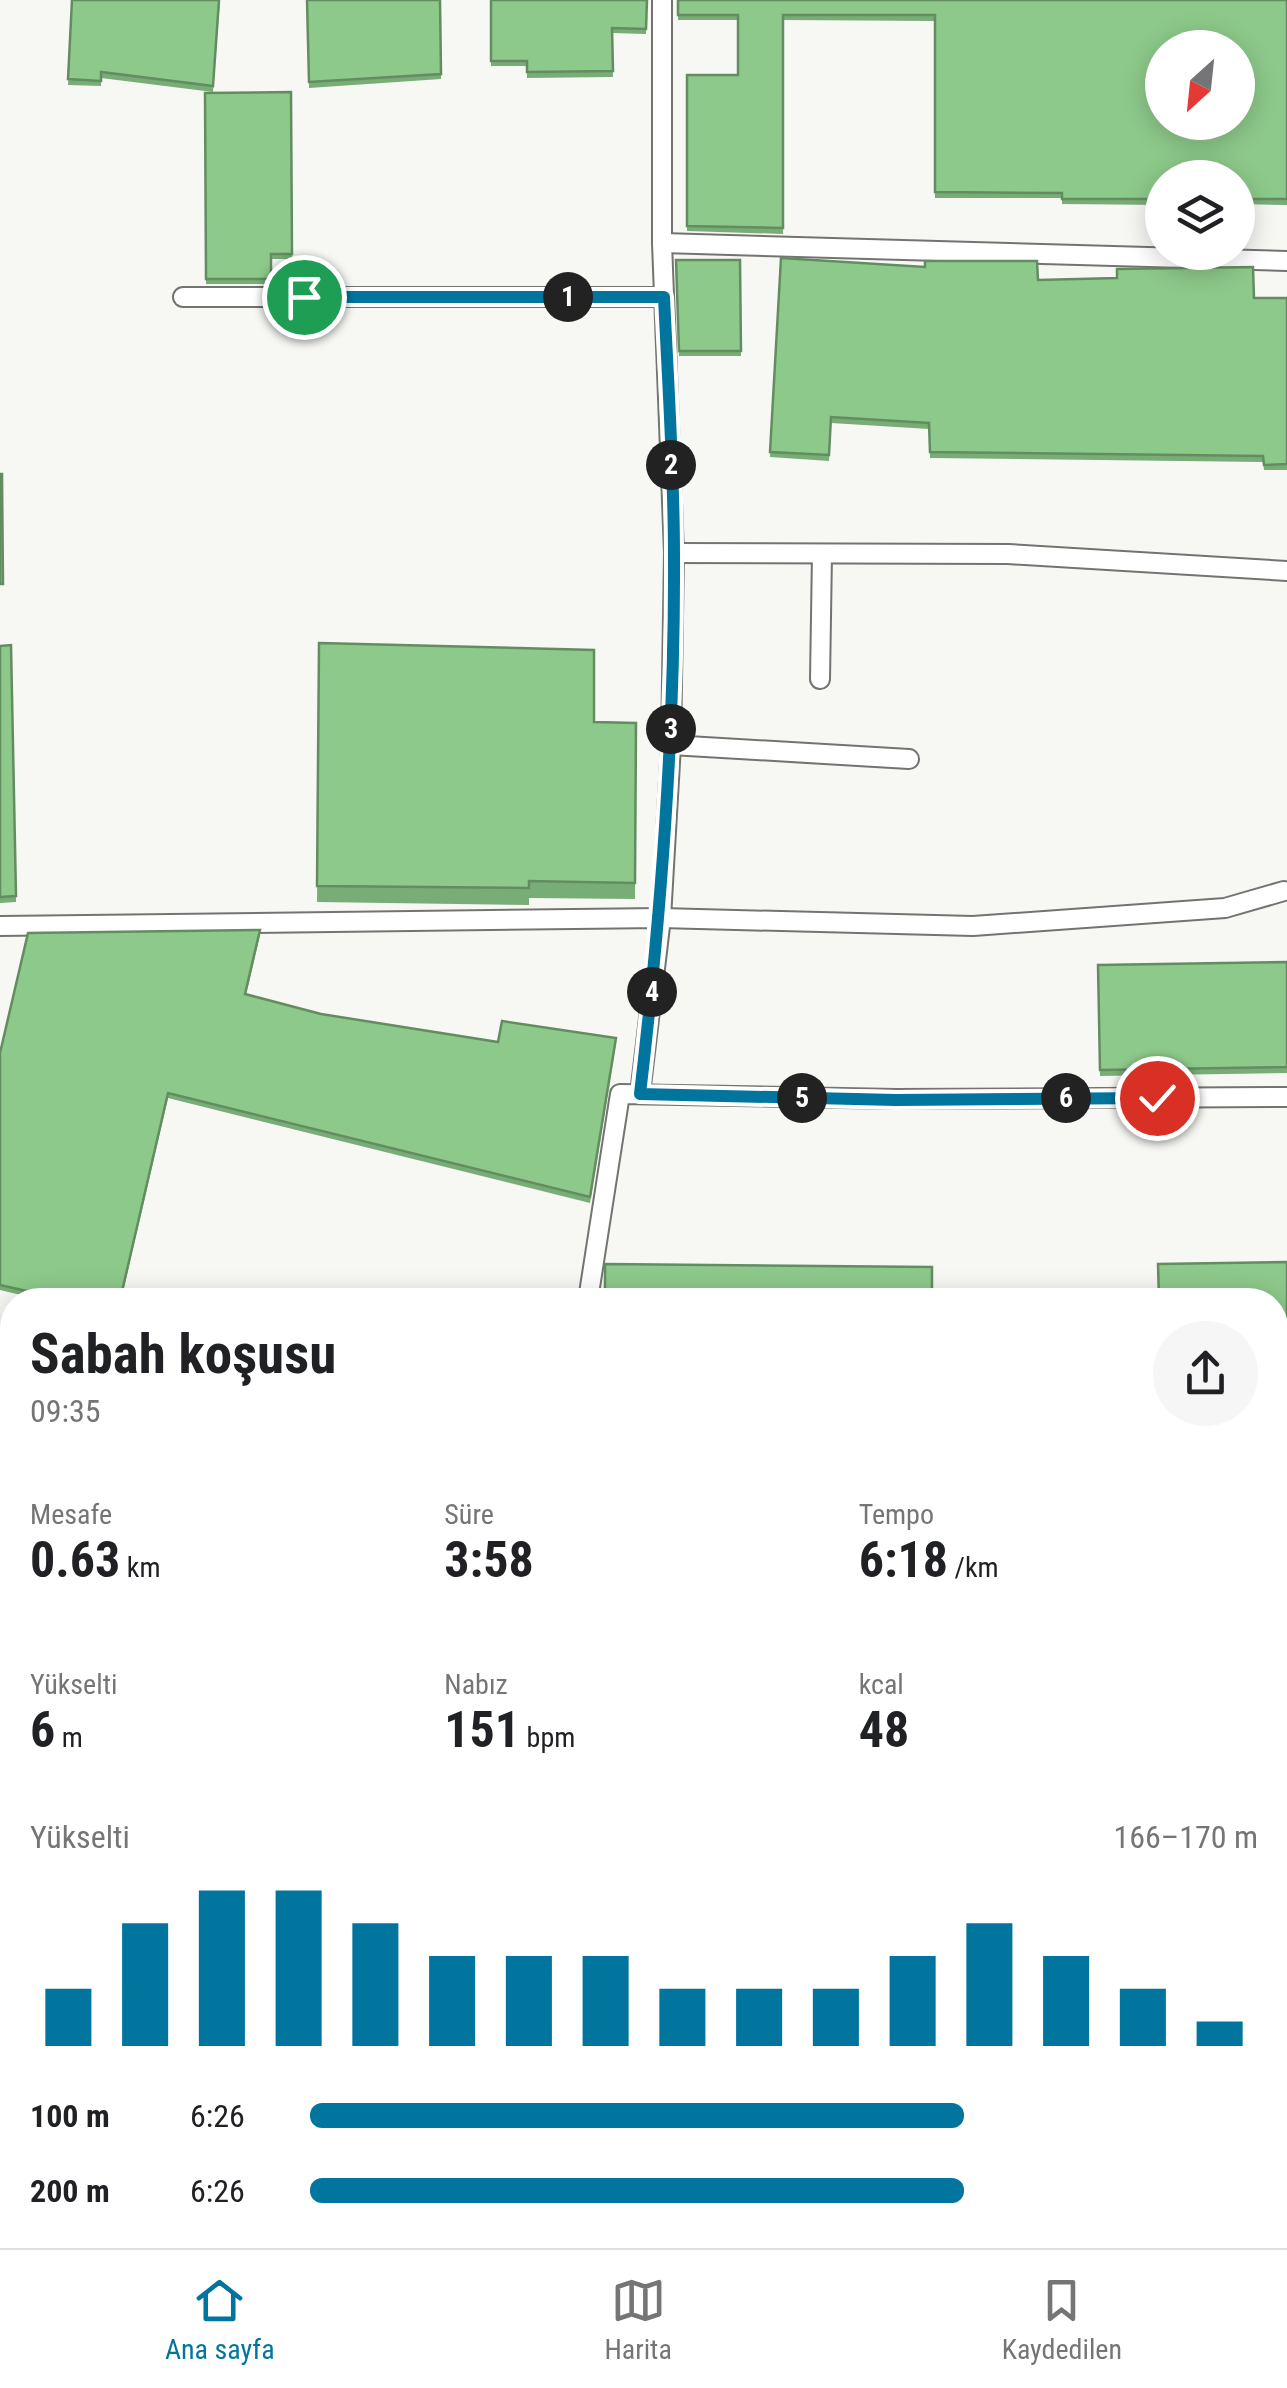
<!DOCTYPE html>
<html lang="tr">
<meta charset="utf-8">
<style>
:root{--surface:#fff;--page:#f6f6f6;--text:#202124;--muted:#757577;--line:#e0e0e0;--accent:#02759f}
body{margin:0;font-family:"Roboto Condensed",sans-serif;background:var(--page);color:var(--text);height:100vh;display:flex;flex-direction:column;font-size:38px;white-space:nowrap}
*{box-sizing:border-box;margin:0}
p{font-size:32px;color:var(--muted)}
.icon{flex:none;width:55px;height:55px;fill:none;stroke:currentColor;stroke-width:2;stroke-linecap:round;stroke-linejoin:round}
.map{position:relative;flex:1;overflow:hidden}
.side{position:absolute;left:0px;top:1288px;width:1288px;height:962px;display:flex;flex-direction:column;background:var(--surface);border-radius:40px 40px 0 0;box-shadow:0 5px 25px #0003}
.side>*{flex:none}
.needle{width:65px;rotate:207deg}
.buttons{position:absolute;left:1145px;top:30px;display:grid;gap:20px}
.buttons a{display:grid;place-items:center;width:110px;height:110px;border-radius:50%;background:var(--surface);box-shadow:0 5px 25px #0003;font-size:50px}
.pin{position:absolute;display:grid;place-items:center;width:85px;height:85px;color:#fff;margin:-42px;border:5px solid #fff;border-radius:50%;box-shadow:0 2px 10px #0007}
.km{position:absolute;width:50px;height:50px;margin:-25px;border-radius:50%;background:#222;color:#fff;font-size:28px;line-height:50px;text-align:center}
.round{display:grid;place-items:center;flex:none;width:105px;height:105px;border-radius:52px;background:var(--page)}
.headline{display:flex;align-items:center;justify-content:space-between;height:170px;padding:0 30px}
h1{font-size:55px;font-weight:700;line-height:75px}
.figures{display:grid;grid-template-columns:repeat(3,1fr);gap:15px;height:170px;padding:10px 30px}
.figures div{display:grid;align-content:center}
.figures b{font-size:50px;font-weight:700}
.figures small{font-size:28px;font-weight:400}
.figures p{font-size:28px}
.chart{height:280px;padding:20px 30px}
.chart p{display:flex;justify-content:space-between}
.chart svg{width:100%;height:180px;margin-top:10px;stroke:var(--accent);stroke-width:6}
ul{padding:0 30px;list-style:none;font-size:32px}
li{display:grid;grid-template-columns:160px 120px 1fr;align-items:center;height:75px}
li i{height:25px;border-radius:12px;background:var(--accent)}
.tabs{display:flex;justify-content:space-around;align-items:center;height:140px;border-top:2px solid var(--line);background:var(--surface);font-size:28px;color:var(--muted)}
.tabs a{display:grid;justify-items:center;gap:5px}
.tabs .current{color:var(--accent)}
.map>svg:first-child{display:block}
</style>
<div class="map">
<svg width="1287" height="2248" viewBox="0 0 1287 2248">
<rect width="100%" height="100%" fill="#f7f8f4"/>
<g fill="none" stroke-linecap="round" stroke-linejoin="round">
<!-- minor casing -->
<g stroke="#737470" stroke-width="22">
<g id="minor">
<path d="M662,243l625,18"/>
<path d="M183,297h481"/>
<path d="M674,553l334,1 279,17"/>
<path d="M820,679l2,-125"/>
<path d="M671,745l238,14"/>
<path d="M0,926l661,-8 312,8 252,-18 59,-17"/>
<path d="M640,1094l21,-176 10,-173 3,-192 -12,-310v-243"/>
<path d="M588,1300l32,-206 276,5 391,-2"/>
<path d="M0,2150l12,2"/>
<path d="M623,2238l74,10"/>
<path d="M480,2248l2,-10"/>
</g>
</g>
<!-- minor -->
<use href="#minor" stroke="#fff" stroke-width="18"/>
</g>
<!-- wall -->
<g fill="#79ad77">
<path d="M72,0h148l-7,92 -112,-14v8l-33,-1z"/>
<path d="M307,0h133l1,79 -132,9z"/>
<path d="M491,0h156l-1,34 -34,-1 1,44 -86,1v-12h-36z"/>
<path d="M678,0h609v205l-49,-1v-26h-76v27l-100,-1v-6h-127v-177l-152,-1v214l-96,-3v-156h51v-55h-60z"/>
<path d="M291,92l1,167h-21v25h-65l-1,-191z"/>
<path d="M781,258l257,22 79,-2 137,20h33v172h-23l-1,-8 -333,-4 -1,-29 -98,-6 -2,38 -59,-4z"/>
<path d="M676,260h64l1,96h-62z"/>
<path d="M319,643l275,79 42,1 -1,176 -106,-1v7l-212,-3z"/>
<path d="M0,646l16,250v6l-16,1z"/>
<path d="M260,935l-14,60 75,19 177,28 118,1 -26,160 -422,-105 -47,202h-79l-42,-10v-237z"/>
<path d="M1287,962v111l-187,3 -2,-111z"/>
<path d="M1287,1262v218h-12v-180z"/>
<path d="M12,1746v372l-12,-3v-348z"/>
<path d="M921,2238h86l-2,10h-49z"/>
</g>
<!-- shaded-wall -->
<path fill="#638d61" d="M168,1093l-47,207h-1z"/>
<!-- building -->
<g fill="#8dc98a" stroke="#638d61" stroke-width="2.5" fill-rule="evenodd">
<path d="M72,0h147l-6,86 -112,-14v9l-33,-2z"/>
<path d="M307,0h133l1,74 -132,8z"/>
<path d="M491,0h156l-1,29 -34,-1 1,43 -86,1v-11h-36z"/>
<path d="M678,0h609v199h-49v-21h-76v21h-100v-6l-127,-1v-177h-152v213l-96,-2v-151h51v-60h-60zM1162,48h76v74h-76z"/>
<path d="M291,92l1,162h-21v25h-65l-1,-186z"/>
<path d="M781,258l144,9v-6h112l1,19 79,-2v-9l136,-2 1,31h33v166l-23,1 -1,-9 -333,-4 -1,-29 -98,-6 -2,38 -59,-3z"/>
<path d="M676,260h64l1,91h-62z"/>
<path d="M0,474h2l1,110h-3z"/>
<path d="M319,643l275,7v72l42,1 -1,160 -106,-2v7l-212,-2z"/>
<path d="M11,645l5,251 -16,1v-251z"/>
<path d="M260,930l-15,64 76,20 177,28 4,-21 114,17 -26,159 -422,-104 -48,207h-54l-66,-15v-232l28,-120z"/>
<path d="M1287,962v105l-187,3 -2,-105z"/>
<path d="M1287,1262v212h-12v-174h-116l-1,-36z"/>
<path d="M605,1264l327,3v33h-327z"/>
<path d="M5,1745l7,1v366l-12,-3v-342z"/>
<path d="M939,2238h67l-2,10h-29z"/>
</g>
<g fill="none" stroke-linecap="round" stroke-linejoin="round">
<!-- route casing -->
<g stroke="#fff" stroke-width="20">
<path id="route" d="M304,297h360c4,86 10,172 10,259 1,180 -13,359 -34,538l256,6 261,-2"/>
</g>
<!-- route -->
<use href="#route" stroke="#02759f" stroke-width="12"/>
</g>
</svg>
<div class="buttons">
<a><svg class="needle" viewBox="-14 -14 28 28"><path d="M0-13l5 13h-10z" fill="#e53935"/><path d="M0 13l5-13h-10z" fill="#757577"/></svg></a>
<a><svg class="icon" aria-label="layers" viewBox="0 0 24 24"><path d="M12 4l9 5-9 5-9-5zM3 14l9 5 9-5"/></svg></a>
</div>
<div class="pin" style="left:304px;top:297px;background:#1e9e55"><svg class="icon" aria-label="arrive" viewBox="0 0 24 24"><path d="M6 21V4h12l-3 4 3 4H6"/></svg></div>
<div class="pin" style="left:1157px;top:1098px;background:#d93025"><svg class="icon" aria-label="check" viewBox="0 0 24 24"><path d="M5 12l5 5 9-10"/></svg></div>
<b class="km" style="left:568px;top:297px">1</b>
<b class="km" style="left:671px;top:465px">2</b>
<b class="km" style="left:671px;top:729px">3</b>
<b class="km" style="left:652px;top:992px">4</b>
<b class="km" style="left:802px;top:1098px">5</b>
<b class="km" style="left:1066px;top:1098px">6</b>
<section class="side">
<div class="headline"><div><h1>Sabah koşusu</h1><p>09:35</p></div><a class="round"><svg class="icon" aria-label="share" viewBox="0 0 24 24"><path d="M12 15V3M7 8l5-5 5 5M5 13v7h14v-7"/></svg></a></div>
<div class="figures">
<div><p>Mesafe</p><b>0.63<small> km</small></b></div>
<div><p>Süre</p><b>3:58</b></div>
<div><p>Tempo</p><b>6:18<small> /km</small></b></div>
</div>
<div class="figures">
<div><p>Yükselti</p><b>6<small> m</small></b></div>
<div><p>Nabız</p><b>151<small> bpm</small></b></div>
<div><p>kcal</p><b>48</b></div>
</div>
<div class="chart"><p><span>Yükselti</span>166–170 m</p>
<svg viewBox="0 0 160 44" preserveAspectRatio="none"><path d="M5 44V30M15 44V14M25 44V6M35 44V6M45 44V14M55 44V22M65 44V22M75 44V22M85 44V30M95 44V30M105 44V30M115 44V22M125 44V14M135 44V22M145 44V30M155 44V38"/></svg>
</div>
<ul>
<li><b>100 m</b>6:26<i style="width:69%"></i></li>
<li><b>200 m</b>6:26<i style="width:69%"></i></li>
</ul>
</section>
</div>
<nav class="tabs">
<a class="current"><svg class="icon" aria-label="home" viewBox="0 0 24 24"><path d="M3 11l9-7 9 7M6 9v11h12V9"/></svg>Ana sayfa</a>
<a><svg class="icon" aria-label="map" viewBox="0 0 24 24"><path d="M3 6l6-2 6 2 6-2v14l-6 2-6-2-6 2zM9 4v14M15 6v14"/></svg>Harita</a>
<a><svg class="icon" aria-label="saved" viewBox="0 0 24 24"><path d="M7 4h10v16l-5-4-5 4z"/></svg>Kaydedilen</a>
</nav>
